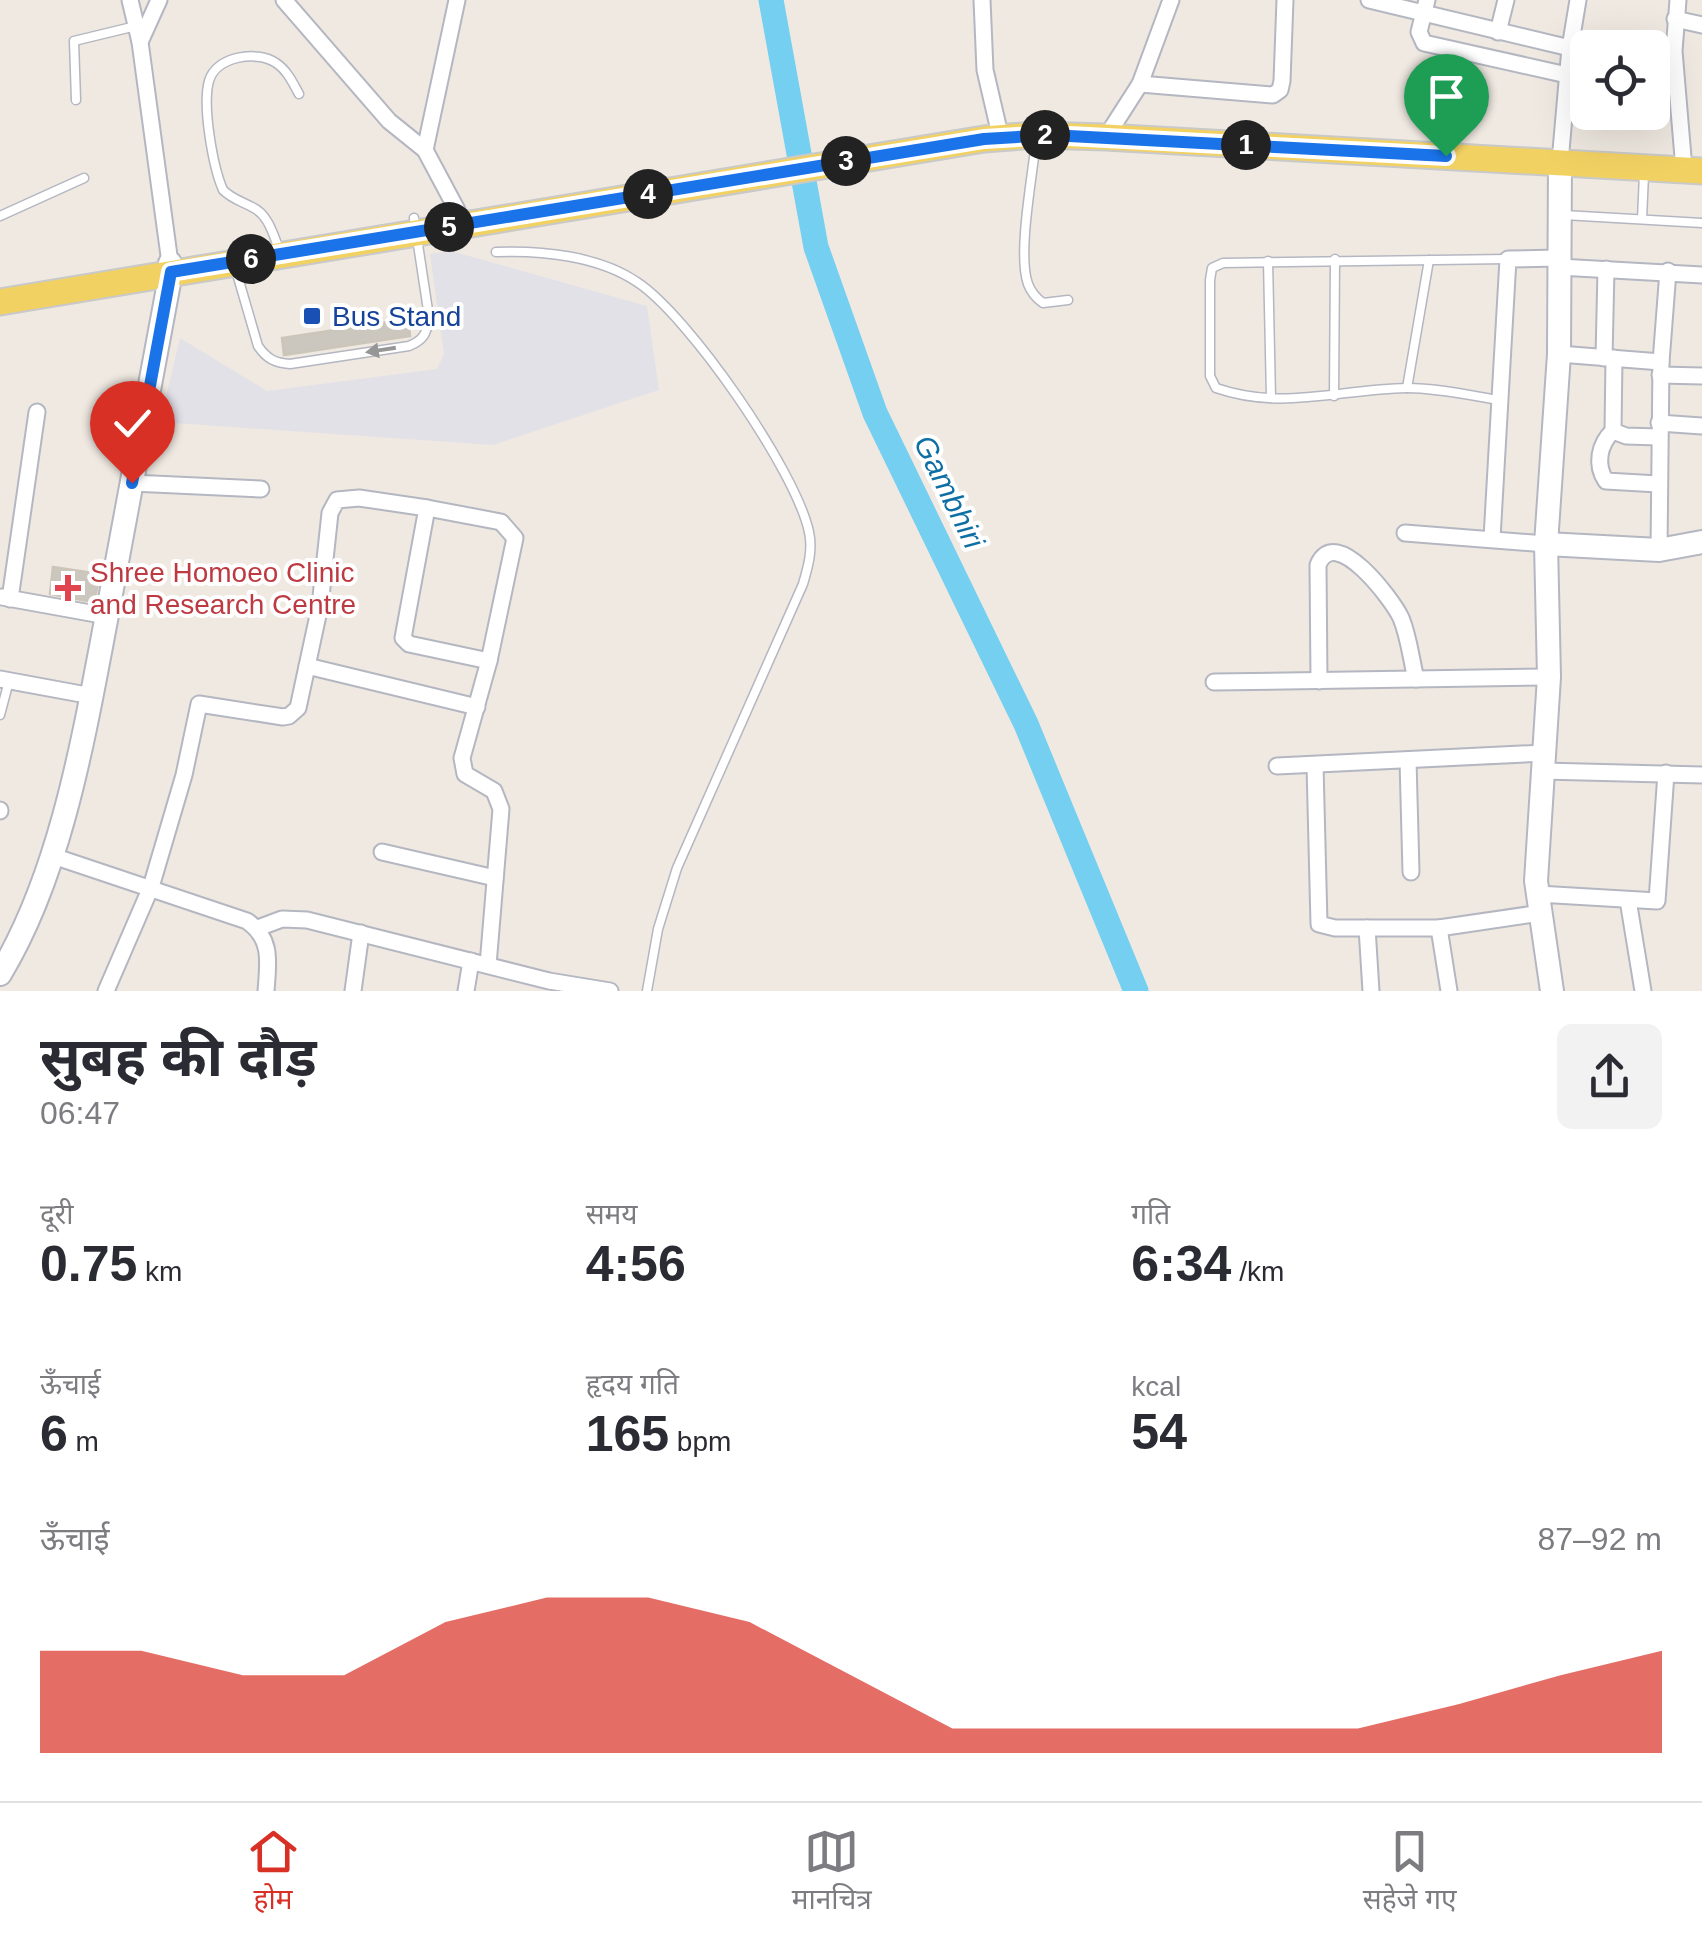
<!DOCTYPE html>
<html lang="hi">
<meta charset="utf-8">
<style>
:root{--surface:#fff;--page:#f2f2f3;--text:#2b2b33;--muted:#7c7c81;--line:#e1e1e2;--accent:#d93025}
body{margin:0;font-family:Arial,"Noto Sans Devanagari",sans-serif;background:var(--page);color:var(--text);height:100vh;display:flex;flex-direction:column;font-size:38px;white-space:nowrap}
*{box-sizing:border-box;margin:0}
p{font-size:32px;color:var(--muted)}
.icon{flex:none;width:55px;height:55px;fill:none;stroke:currentColor;stroke-width:2;stroke-linecap:round;stroke-linejoin:round}
.map{position:relative;height:991px;overflow:hidden}
.panel{display:flex;flex-direction:column;background:var(--surface);flex:1}
.panel>*{flex:none}
.controls{position:absolute;left:1570px;top:30px;display:grid;gap:20px}
.controls a{display:grid;place-items:center;width:100px;height:100px;border-radius:15px;background:var(--surface);box-shadow:0 10px 40px #0002;font-size:50px}
.pin{position:absolute;display:grid;place-items:center;width:85px;height:85px;color:#fff;margin:-102px -42px;border-radius:50% 50% 50% 0;rotate:-45deg;box-shadow:0 0 10px #0007}
.pin .icon{rotate:45deg}
.km{position:absolute;width:50px;height:50px;margin:-25px;border-radius:50%;background:#222;color:#fff;font-size:28px;line-height:50px;text-align:center}
.round{display:grid;place-items:center;flex:none;width:105px;height:105px;border-radius:15px;background:var(--page)}
.headline{display:flex;align-items:center;justify-content:space-between;height:170px;padding:0 40px}
h1{font-size:55px;font-weight:700;line-height:75px}
.stats{display:grid;grid-template-columns:repeat(3,1fr);gap:15px;height:170px;padding:10px 40px}
.stats div{display:grid;align-content:center}
.stats b{font-size:50px;font-weight:700}
.stats small{font-size:28px;font-weight:400}
.stats p{font-size:28px}
.chart{height:280px;padding:20px 40px}
.chart p{display:flex;justify-content:space-between}
.chart svg{width:100%;height:180px;margin-top:10px;fill:var(--accent);opacity:.7}
.menu{display:flex;justify-content:space-around;align-items:center;height:140px;border-top:2px solid var(--line);background:var(--surface);font-size:28px;color:var(--muted)}
.menu a{display:grid;justify-items:center;gap:5px}
.menu .active{color:var(--accent)}
.map>svg:first-child{display:block}
</style>
<div class="map">
<svg width="1702" height="991" viewBox="0 0 1702 991">
<rect width="100%" height="100%" fill="#efe9e1"/>
<!-- industrial -->
<path fill="#e3e1e8" d="M451,251l196,55 12,84 -166,55 -333,-23 20,-84 87,53 170,-22 7,-15 -14,-100z"/>
<g fill="none" stroke-linecap="round" stroke-linejoin="round">
<!-- river -->
<path stroke="#75cff0" stroke-width="25" d="M771,0l45,247 59,166 151,311 110,267"/>
</g>
<!-- building -->
<g fill="#cbc7bf" stroke="#cbc5ba" stroke-width="2.5">
<path d="M408,319l2,17 -126,19 -2,-17z"/>
<path d="M53,567l47,7 -6,28 -44,-8z"/>
</g>
<g fill="none" stroke-linecap="round" stroke-linejoin="round">
<!-- lane casing -->
<g stroke="#b4b7c1" stroke-width="11">
<g id="lane">
<path d="M76,100l-2,-59 62,-15"/>
<path d="M1036,140c-3,34 -19,114 -8,144 3,8 8,14 15,19l25,-3"/>
<path d="M1564,215l138,8"/>
<path d="M0,216l84,-38"/>
<path d="M1642,219l2,-45"/>
<path d="M279,249c-6,-15 -11,-35 -27,-42 -11,-6 -20,-8 -29,-17 -10,-23 -21,-84 -14,-109 7,-25 48,-31 67,-18 11,7 17,20 23,31"/>
<path d="M496,252c45,-2 103,4 141,30 52,34 159,189 172,250 4,18 -1,35 -6,52l-126,284 -19,61 -11,62"/>
<path d="M1268,261l3,137"/>
<path d="M235,267l23,79c9,13 17,17 32,18l119,-18c15,-6 18,-13 20,-29l-15,-99"/>
<path d="M1407,388l22,-128"/>
<path d="M1334,396l1,-137"/>
<path d="M1498,400c-30,-5 -61,-12 -91,-12 -68,1 -124,23 -191,0l-6,-12v-96l2,-12 11,-5 285,-4"/>
<path d="M0,715l9,-34"/>
</g>
</g>
<!-- street casing -->
<g stroke="#b4b7c1" stroke-width="19">
<g id="street">
<path d="M130,0l10,42"/>
<path d="M159,0l-19,42 30,221"/>
<path d="M284,0l105,121 36,29 32,60"/>
<path d="M982,0l3,70 13,56"/>
<path d="M1369,0l201,48"/>
<path d="M1427,0l-8,32 5,11 143,32"/>
<path d="M1678,0l-4,51 10,118"/>
<path d="M1675,19l27,6"/>
<path d="M1498,32l8,-32"/>
<path d="M1140,84l133,11 7,-5 2,-9 3,-81"/>
<path d="M1106,137l34,-53 31,-84"/>
<path d="M425,150l32,-150"/>
<path d="M1560,162l10,-114 8,-48"/>
<path d="M1559,267l143,8"/>
<path d="M1559,354l102,8"/>
<path d="M1604,358l2,-89"/>
<path d="M1614,358l-1,73 13,5 32,1"/>
<path d="M1660,375l42,1"/>
<path d="M1659,423l43,3"/>
<path d="M1613,431c-14,13 -18,34 -7,50l52,3"/>
<path d="M132,483l129,6"/>
<path d="M427,508l74,14 14,16 -26,123 -27,97 3,16 29,17 7,18 -13,156"/>
<path d="M1405,533l141,11"/>
<path d="M1492,538l16,-279 51,-1"/>
<path d="M1659,550l2,-188 7,-91"/>
<path d="M2,597l105,19"/>
<path d="M10,599l27,-187"/>
<path d="M307,666l170,41"/>
<path d="M0,679l92,17"/>
<path d="M1319,681l-1,-116c17,-42 74,34 83,53 8,19 10,41 15,61"/>
<path d="M1214,682l335,-5"/>
<path d="M1408,760l3,112"/>
<path d="M1315,765l4,159 16,4h104l102,-15"/>
<path d="M1277,766l267,-13"/>
<path d="M1543,771l159,4"/>
<path d="M0,811v-1"/>
<path d="M382,852l113,26"/>
<path d="M53,856l194,65c26,18 21,42 19,70"/>
<path d="M1538,894l119,7 9,-128"/>
<path d="M1628,900l15,91"/>
<path d="M258,928l24,-9 25,1 242,61 61,10"/>
<path d="M1367,928l4,63"/>
<path d="M1439,928l10,63"/>
<path d="M106,991l45,-104 33,-112 15,-71 84,13 6,-1 9,-8 22,-102 10,-93 7,-13 22,-2 68,10 -24,130 6,6 80,17"/>
<path d="M353,991l8,-58"/>
<path d="M466,991l5,-30"/>
</g>
</g>
<!-- secondary casing -->
<g stroke="#b4b7c1" stroke-width="26">
<g id="secondary">
<path d="M1546,544l113,6 43,-8"/>
<path d="M0,974c63,-104 85,-245 108,-364 21,-113 42,-225 63,-338l-1,-9"/>
<path d="M1552,991l-16,-110 13,-204 -3,-133 13,-190 1,-192"/>
</g>
</g>
<!-- primary casing -->
<g stroke="#c9c9c9" stroke-width="29">
<path id="primary" d="M0,302l984,-163 52,-4 70,2 596,34"/>
</g>
<!-- lane -->
<use href="#lane" stroke="#fff" stroke-width="8"/>
<!-- street -->
<use href="#street" stroke="#fff" stroke-width="15"/>
<!-- secondary -->
<use href="#secondary" stroke="#fff" stroke-width="22"/>
<!-- primary -->
<use href="#primary" stroke="#f2d163" stroke-width="25"/>
</g>
<!-- one-way arrows -->
<defs><path id="oneway-solid" d="M-6-.8H1V-3.2L6.5 0L1 3.2V.8H-6Z" transform="scale(2.5)"/></defs>
<use fill="#969696" href="#oneway-solid" transform="translate(381 350) rotate(171)"/>
<g fill="none" stroke-linecap="round" stroke-linejoin="round">
<!-- route casing -->
<g stroke="#fff" stroke-width="20">
<path id="route" d="M132,483l39,-211 813,-133 66,-4 396,21"/>
</g>
<!-- route -->
<use href="#route" stroke="#1a73e8" stroke-width="12"/>
</g>
<!-- markers -->
<rect fill="#1a4fb4" stroke="#fff" stroke-width="4" x="302" y="306" width="20" height="20" rx="5"/>
<path fill="#e0444e" stroke="#fff" stroke-width="4" d="M63 573h10v10h10v10h-10v10h-10v-10h-10v-10h10z"/>
<g text-anchor="middle" stroke-width="8" stroke-linejoin="round" paint-order="stroke">
<!-- transit labels -->
<g font-size="28" fill="#164399" stroke="#fff" text-anchor="start">
<text x="332" y="326">Bus Stand</text>
</g>
<!-- health labels -->
<g font-size="28" fill="#be3a42" stroke="#fff" text-anchor="start">
<text x="90" y="582">Shree Homoeo Clinic<tspan x="90" dy="32">and Research Centre</tspan></text>
</g>
<!-- water labels -->
<g font-size="30" font-style="italic" fill="#0d6fa3" stroke="#fff">
<text transform="translate(949 492) rotate(64)" y="10">Gambhiri</text>
</g>
</g>
</svg>
<div class="controls">
<a><svg class="icon" aria-label="locate" viewBox="0 0 24 24"><circle cx="12" cy="12" r="6"/><path d="M12 2v4M12 18v4M2 12h4M18 12h4"/></svg></a>
</div>
<div class="pin" style="left:1446px;top:156px;background:#1e9e55"><svg class="icon" aria-label="arrive" viewBox="0 0 24 24"><path d="M6 21V4h12l-3 4 3 4H6"/></svg></div>
<div class="pin" style="left:132px;top:483px;background:#d93025"><svg class="icon" aria-label="check" viewBox="0 0 24 24"><path d="M5 12l5 5 9-10"/></svg></div>
<b class="km" style="left:1246px;top:145px">1</b>
<b class="km" style="left:1045px;top:135px">2</b>
<b class="km" style="left:846px;top:161px">3</b>
<b class="km" style="left:648px;top:194px">4</b>
<b class="km" style="left:449px;top:227px">5</b>
<b class="km" style="left:251px;top:259px">6</b>
</div>
<section class="panel">
<div class="headline"><div><h1>सुबह की दौड़</h1><p>06:47</p></div><a class="round"><svg class="icon" aria-label="share" viewBox="0 0 24 24"><path d="M12 15V3M7 8l5-5 5 5M5 13v7h14v-7"/></svg></a></div>
<div class="stats">
<div><p>दूरी</p><b>0.75<small> km</small></b></div>
<div><p>समय</p><b>4:56</b></div>
<div><p>गति</p><b>6:34<small> /km</small></b></div>
</div>
<div class="stats">
<div><p>ऊँचाई</p><b>6<small> m</small></b></div>
<div><p>हृदय गति</p><b>165<small> bpm</small></b></div>
<div><p>kcal</p><b>54</b></div>
</div>
<div class="chart"><p><span>ऊँचाई</span>87–92 m</p>
<svg viewBox="0 0 160 44" preserveAspectRatio="none"><path d="M0 44V19L10 19L20 25L30 25L40 12L50 6L60 6L70 12L80 25L90 38L100 38L110 38L120 38L130 38L140 32L150 25L160 19V44z"/></svg>
</div>
</section>
<nav class="menu">
<a class="active"><svg class="icon" aria-label="home" viewBox="0 0 24 24"><path d="M3 11l9-7 9 7M6 9v11h12V9"/></svg>होम</a>
<a><svg class="icon" aria-label="map" viewBox="0 0 24 24"><path d="M3 6l6-2 6 2 6-2v14l-6 2-6-2-6 2zM9 4v14M15 6v14"/></svg>मानचित्र</a>
<a><svg class="icon" aria-label="saved" viewBox="0 0 24 24"><path d="M7 4h10v16l-5-4-5 4z"/></svg>सहेजे गए</a>
</nav>
